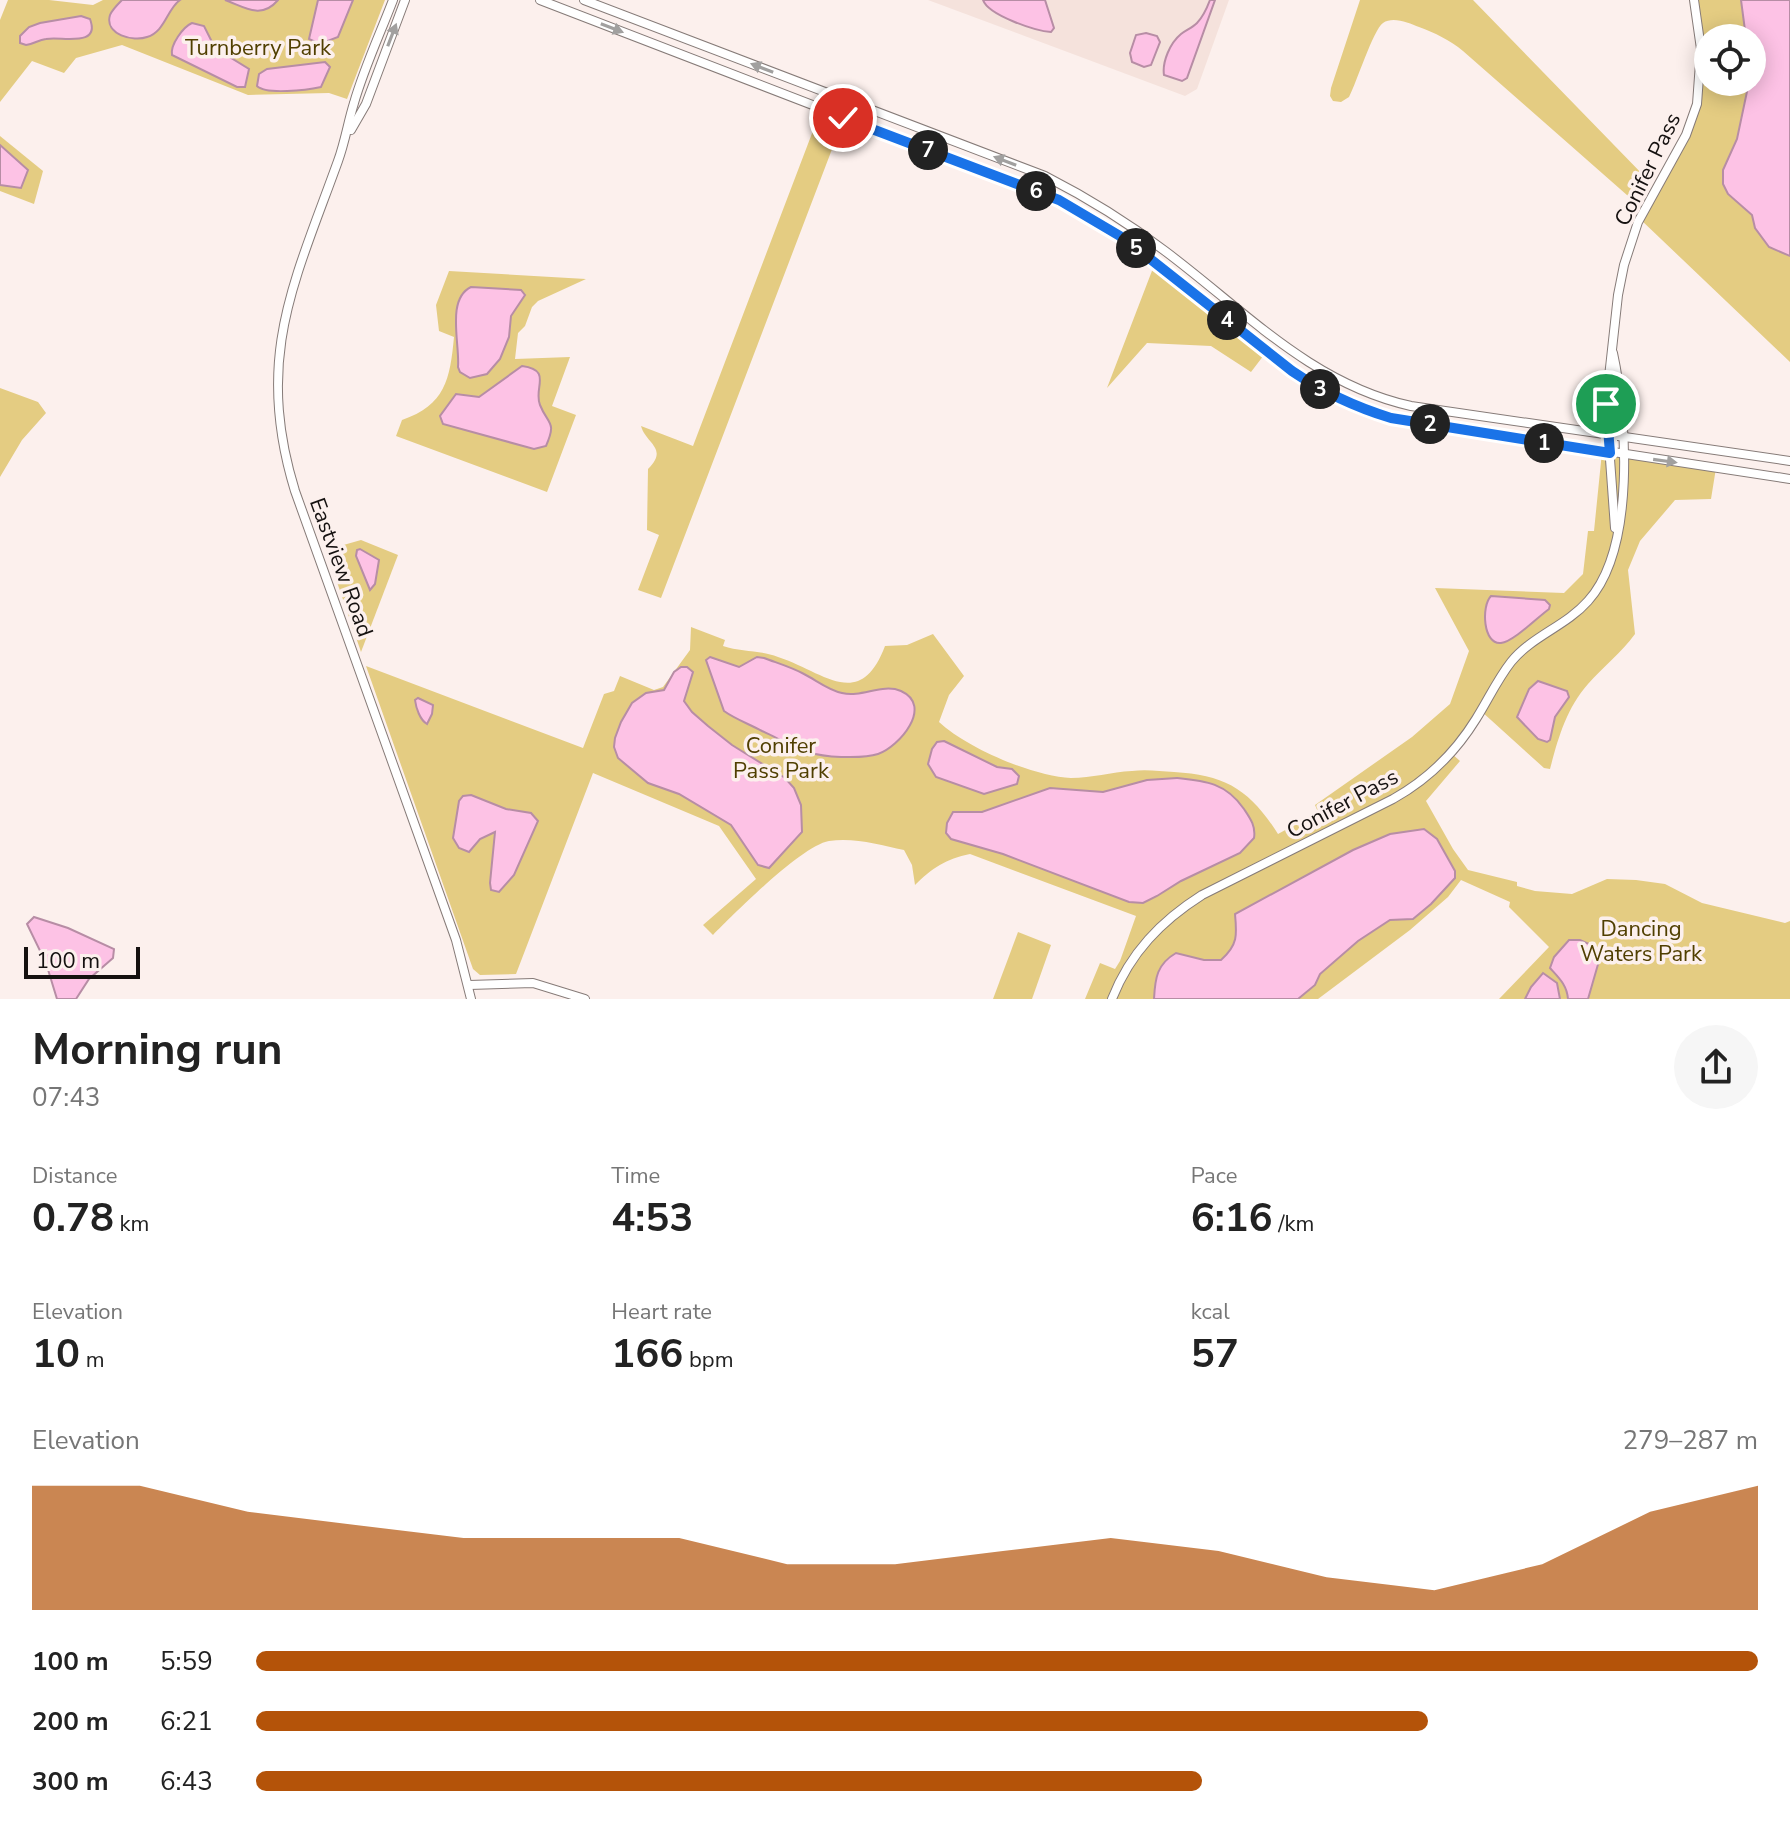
<!DOCTYPE html>
<meta charset="utf-8">
<style>
:root{--surface:#fff;--page:#f6f6f6;--text:#222;--muted:#767676;--accent:#b45309}
body{margin:0;font-family:"Nunito Sans",sans-serif;background:var(--page);color:var(--text);height:100vh;display:flex;flex-direction:column;font-size:30px;white-space:nowrap}
*{box-sizing:border-box;margin:0}
p{font-size:26px;color:var(--muted)}
.icon{flex:none;width:44px;height:44px;fill:none;stroke:currentColor;stroke-width:2;stroke-linecap:round;stroke-linejoin:round}
.map{position:relative;height:999px;overflow:hidden}
.panel{display:flex;flex-direction:column;background:var(--surface);flex:1}
.panel>*{flex:none}
.fabs{position:absolute;left:1694px;top:24px;display:grid;gap:16px}
.fabs a{display:grid;place-items:center;width:72px;height:72px;border-radius:50%;background:var(--surface);box-shadow:0 4px 20px #0003;font-size:40px}
.scale{position:absolute;left:24px;bottom:20px;width:116px;box-sizing:border-box;padding-left:8px;border:4px solid #151110;border-top:0;font-size:22px;line-height:28px;white-space:nowrap;color:#151110;-webkit-text-stroke:6px #fcf0ed;paint-order:stroke}
.pin{position:absolute;display:grid;place-items:center;width:68px;height:68px;color:#fff;margin:-34px;border:4px solid #fff;border-radius:50%;box-shadow:0 2px 8px #0007}
.km{position:absolute;width:40px;height:40px;margin:-20px;border-radius:50%;background:#222;color:#fff;font-size:22px;line-height:40px;text-align:center}
.round{display:grid;place-items:center;flex:none;width:84px;height:84px;border-radius:42px;background:var(--page)}
.headline{display:flex;align-items:center;justify-content:space-between;height:136px;padding:0 32px}
h1{font-size:44px;font-weight:700;line-height:60px}
.stats{display:grid;grid-template-columns:repeat(3,1fr);gap:12px;height:136px;padding:8px 32px}
.stats div{display:grid;align-content:center}
.stats b{font-size:40px;font-weight:700}
.stats small{font-size:22px;font-weight:400}
.stats p{font-size:22px}
.chart{height:224px;padding:16px 32px}
.chart p{display:flex;justify-content:space-between}
.chart svg{width:100%;height:144px;margin-top:8px;fill:var(--accent);opacity:.7}
ul{padding:0 32px;list-style:none;font-size:26px}
li{display:grid;grid-template-columns:128px 96px 1fr;align-items:center;height:60px}
li i{height:20px;border-radius:10px;background:var(--accent)}
.map>svg:first-child{display:block}
</style>
<div class="map">
<svg width="1790" height="999" viewBox="0 0 1790 999">
<rect width="100%" height="100%" fill="#fcf0ed"/>
<!-- built -->
<path fill="#f5e2dc" d="M928,0h301l-32,89 -12,7z"/>
<!-- green -->
<g fill="#e4cc82" fill-rule="evenodd">
<path d="M8,0h41l44,5 10,-5h282l-38,99 -18,-6 -81,2 -126,-50 -46,13 -12,15 -32,-12 -32,41v-82z"/>
<path d="M1360,0h113l175,180 -12,23 -173,-152c-13,-11 -28,-18 -44,-24 -10,-4 -26,-11 -36,-4 -10,7 -26,59 -34,74l-8,5 -8,-1 -3,-5 1,-8z"/>
<path d="M1694,0h96v362l-150,-143 38,-68 22,-67zM1708,38h44v44h-44z"/>
<path d="M819,115l23,8 -181,475 -23,-8 21,-55 -12,-5 1,-61c21,-21 -2,-25 -7,-43l52,20z"/>
<path d="M0,136l43,35 -9,33 -34,-13z"/>
<path d="M1155,263l112,88 -16,21 -40,-26 -64,-3 -40,45z"/>
<path d="M449,271l137,8 -48,22 -6,6 -7,19 -7,7 -3,26 55,-2 -18,49 24,9 -29,77 -151,-56 6,-16c43,-15 48,-40 52,-83l-15,-6 -3,-26z"/>
<path d="M0,388l38,14 8,11 -24,27 -22,37z"/>
<path d="M1602,452l114,16 -5,31 -36,1 -35,41 -12,29 7,64c-14,19 -32,33 -47,50 -22,25 -30,55 -38,85l-6,-1 -63,-57 -30,42 9,8 -34,40 27,48 15,21 49,12v4l18,5 37,3 35,-15 29,1 29,4 37,19 83,20 5,-2v78h-291l50,-52 -40,-40 1,-5 -49,-22 -13,17 -38,33 -92,69h-233l15,-36 15,6 5,-8 16,-45 -166,-62c-24,5 -38,14 -55,31l-3,-20 -8,-15c-24,-5 -50,-13 -75,-9 -28,5 -94,72 -116,94l-10,-10 53,-46 -37,-53 -126,-53 -77,201 -36,1 -7,-6 -107,-303 217,82 21,-54 10,-3 6,-15 34,14 9,-3 27,-37 1,-23 34,13 -2,6c18,6 37,4 55,11 46,15 82,55 107,-11l22,-1 26,-11 31,42 -15,19 -10,27c28,26 93,54 132,56 21,0 40,-6 61,-7 13,-2 28,0 42,1 52,3 76,18 104,62l40,-22 -3,-7 97,-68 38,-33 19,-53 -34,-63 129,5 19,-19 5,-43h6z"/>
<path d="M361,540l37,15 -37,97 -35,-102z"/>
<path d="M1018,932l33,13 -19,54h-39z"/>
</g>
<!-- water -->
<g fill="#fdc2e5" stroke="#b78da5" stroke-width="2">
<path d="M122,0h58c-13,9 -15,32 -33,37 -13,5 -43,-2 -37,-22 2,-5 8,-11 12,-15z"/>
<path d="M225,0h53c-17,20 -33,7 -53,0z"/>
<path d="M318,0h35l-15,37 -18,7 -11,-5z"/>
<path d="M983,0h62l9,28 -3,4c-16,-1 -63,-17 -68,-32z"/>
<path d="M1210,0h5l-28,78 -5,3 -18,-6c-2,-13 6,-32 17,-41 5,-4 11,-6 16,-11 6,-6 10,-15 13,-23z"/>
<path d="M1741,0h49v256l-21,-9 -14,-19 -3,-13 -24,-21 -5,-10v-14l14,-31 12,-57h3v-44h-6z"/>
<path d="M81,16l9,3c11,29 -29,17 -44,20 -8,1 -12,5 -20,6l-6,-2v-7l9,-9 11,-4z"/>
<path d="M192,23l12,3 11,22 34,21 -4,18h-8l-65,-32c-2,-10 11,-28 20,-32z"/>
<path d="M1146,33l11,3 3,6 -9,23 -7,2 -12,-5 -2,-9 6,-18z"/>
<path d="M325,62l5,5 -9,20c-14,3 -55,8 -64,-1l2,-12 8,-5z"/>
<path d="M0,145l28,25 -7,18 -21,-3z"/>
<path d="M471,287l50,3 4,5 -14,21 -2,21 -9,22 -13,15 -17,4 -10,-6 -2,-5c2,-23 -12,-68 13,-80z"/>
<path d="M522,366c31,4 11,22 18,39 8,20 17,16 6,41l-12,3 -91,-25 -3,-8 16,-22 23,3z"/>
<path d="M360,549l19,11 -4,24 -5,6 -14,-34 1,-6z"/>
<path d="M1491,596l54,4 5,5 -1,4c-11,8 -36,33 -48,34 -18,2 -20,-37 -10,-47z"/>
<path d="M710,657l29,10 18,-10 7,1c13,5 27,9 40,16 12,6 24,16 38,19 20,5 40,-10 59,-2 33,15 -2,56 -23,63 -12,4 -24,3 -37,3 -36,-1 -47,-11 -79,-26 -13,-7 -27,-12 -38,-20l-18,-51z"/>
<path d="M681,667h6l6,5 -9,29 8,11 16,14 24,19 53,33 9,10 7,17 1,27 -33,36 -11,-3 -27,-40 -52,-31 -31,-11 -30,-25 -4,-11 1,-9 6,-16 11,-19 14,-10 18,-3 10,-18z"/>
<path d="M1538,681l29,10 2,6 -14,20 -5,23 -3,2 -9,-3 -21,-22 12,-28z"/>
<path d="M418,698l15,7 -1,9 -5,10c-7,-4 -11,-16 -12,-24z"/>
<path d="M944,741l53,26 15,2 7,7 -2,8 -33,10 -48,-17 -8,-13 4,-15 5,-7z"/>
<path d="M1177,778c29,3 49,5 67,31 6,9 12,17 10,29l-14,15 -59,28 -24,15 -14,7 -14,-1 -126,-48 -52,-15 -5,-6 1,-10 6,-11h29l68,-24 53,4 44,-12z"/>
<path d="M471,795l35,14 25,4 7,8 -24,54 -15,17 -8,-2 -1,-7 5,-51 -15,7 -11,13 -10,-4 -6,-10 6,-37 4,-5z"/>
<path d="M1424,829l13,10 18,32v7l-24,26 -18,15 -23,1 -32,21 -38,33 -5,11 -17,14h-144c1,-21 3,-35 22,-46l28,7h17c17,-15 16,-25 14,-46l118,-64 37,-16z"/>
<path d="M34,917l34,11 46,21 -1,9 -24,21 -13,20h-19l-11,-36 -19,-39z"/>
<path d="M1569,940h11l20,9 1,5 -13,45h-20c-1,-14 -9,-21 -18,-31l4,-11z"/>
<path d="M1543,973l14,10 3,16h-35l6,-12z"/>
</g>
<g fill="none" stroke-linecap="round" stroke-linejoin="round">
<!-- tertiary casing -->
<g stroke="#867b78" stroke-width="10">
<g id="tertiary">
<path d="M393,0c-13,34 -29,68 -39,103 -6,19 -9,39 -16,58 -44,122 -84,197 -43,330l161,449 15,59"/>
<path d="M540,0l519,200c21,12 43,23 63,38 92,65 174,162 288,183l380,58"/>
<path d="M584,0l461,176c43,22 82,46 120,75 79,59 146,133 246,155l379,55"/>
<path d="M351,130l15,-26 39,-104"/>
<path d="M1615,528l-9,-124 12,-109 6,-30 14,-43 48,-87 11,-31 4,-55 -7,-49"/>
<path d="M469,985l64,-2 52,16"/>
<path d="M1112,999c18,-46 49,-78 90,-104l191,-96c34,-19 62,-46 83,-80 12,-19 21,-39 35,-57 21,-26 55,-36 77,-61 48,-53 39,-183 25,-248"/>
</g>
</g>
<!-- tertiary -->
<use href="#tertiary" stroke="#fff" stroke-width="8"/>
</g>
<!-- one-way arrows -->
<defs><path id="oneway-solid" d="M-6-.8H1V-3.2L6.5 0L1 3.2V.8H-6Z" transform="scale(2)"/></defs>
<g fill="#a1a09f">
<use href="#oneway-solid" transform="translate(612 28) rotate(21)"/>
<use href="#oneway-solid" transform="translate(392 35) rotate(-69)"/>
<use href="#oneway-solid" transform="translate(762 68) rotate(-159)"/>
<use href="#oneway-solid" transform="translate(1005 161) rotate(-159)"/>
<use href="#oneway-solid" transform="translate(1665 461) rotate(8)"/>
</g>
<g fill="none" stroke-linecap="round" stroke-linejoin="round">
<!-- route casing -->
<g stroke="#fff" stroke-width="16">
<path id="route" d="M843,118l216,82 66,39 167,132c31,21 63,36 99,47l219,35 -4,-49"/>
</g>
<!-- route -->
<use href="#route" stroke="#1a73e8" stroke-width="10"/>
</g>
<g text-anchor="middle" stroke-width="7" stroke-linejoin="round" paint-order="stroke">
<!-- park labels -->
<g font-size="22" fill="#503f00" stroke="#fcf0ed">
<text x="258" y="55">Turnberry Park</text>
<text x="781" y="753">Conifer<tspan x="781" dy="25">Pass Park</tspan></text>
<text x="1641" y="936">Dancing<tspan x="1641" dy="25">Waters Park</tspan></text>
</g>
<!-- street labels -->
<g font-size="22" fill="#151110" stroke="#fcf0ed">
<text transform="translate(1647 169) rotate(-64)" y="8">Conifer Pass</text>
<text transform="translate(342 567) rotate(70)" y="8">Eastview Road</text>
<text transform="translate(1342 803) rotate(-28)" y="8">Conifer Pass</text>
</g>
</g>
</svg>
<div class="fabs">
<a><svg class="icon" aria-label="locate" viewBox="0 0 24 24"><circle cx="12" cy="12" r="6"/><path d="M12 2v4M12 18v4M2 12h4M18 12h4"/></svg></a>
</div>
<div class="scale">100 m</div>
<div class="pin" style="left:1606px;top:404px;background:#1e9e55"><svg class="icon" aria-label="arrive" viewBox="0 0 24 24"><path d="M6 21V4h12l-3 4 3 4H6"/></svg></div>
<div class="pin" style="left:843px;top:118px;background:#d93025"><svg class="icon" aria-label="check" viewBox="0 0 24 24"><path d="M5 12l5 5 9-10"/></svg></div>
<b class="km" style="left:1544px;top:443px">1</b>
<b class="km" style="left:1430px;top:424px">2</b>
<b class="km" style="left:1320px;top:389px">3</b>
<b class="km" style="left:1227px;top:320px">4</b>
<b class="km" style="left:1136px;top:248px">5</b>
<b class="km" style="left:1036px;top:191px">6</b>
<b class="km" style="left:928px;top:150px">7</b>
</div>
<section class="panel">
<div class="headline"><div><h1>Morning run</h1><p>07:43</p></div><a class="round"><svg class="icon" aria-label="share" viewBox="0 0 24 24"><path d="M12 15V3M7 8l5-5 5 5M5 13v7h14v-7"/></svg></a></div>
<div class="stats">
<div><p>Distance</p><b>0.78<small> km</small></b></div>
<div><p>Time</p><b>4:53</b></div>
<div><p>Pace</p><b>6:16<small> /km</small></b></div>
</div>
<div class="stats">
<div><p>Elevation</p><b>10<small> m</small></b></div>
<div><p>Heart rate</p><b>166<small> bpm</small></b></div>
<div><p>kcal</p><b>57</b></div>
</div>
<div class="chart"><p><span>Elevation</span>279–287 m</p>
<svg viewBox="0 0 160 44" preserveAspectRatio="none"><path d="M0 44V6L10 6L20 14L30 18L40 22L50 22L60 22L70 30L80 30L90 26L100 22L110 26L120 34L130 38L140 30L150 14L160 6V44z"/></svg>
</div>
<ul>
<li><b>100 m</b>5:59<i style="width:100%"></i></li>
<li><b>200 m</b>6:21<i style="width:78%"></i></li>
<li><b>300 m</b>6:43<i style="width:63%"></i></li>
</ul>
</section>
